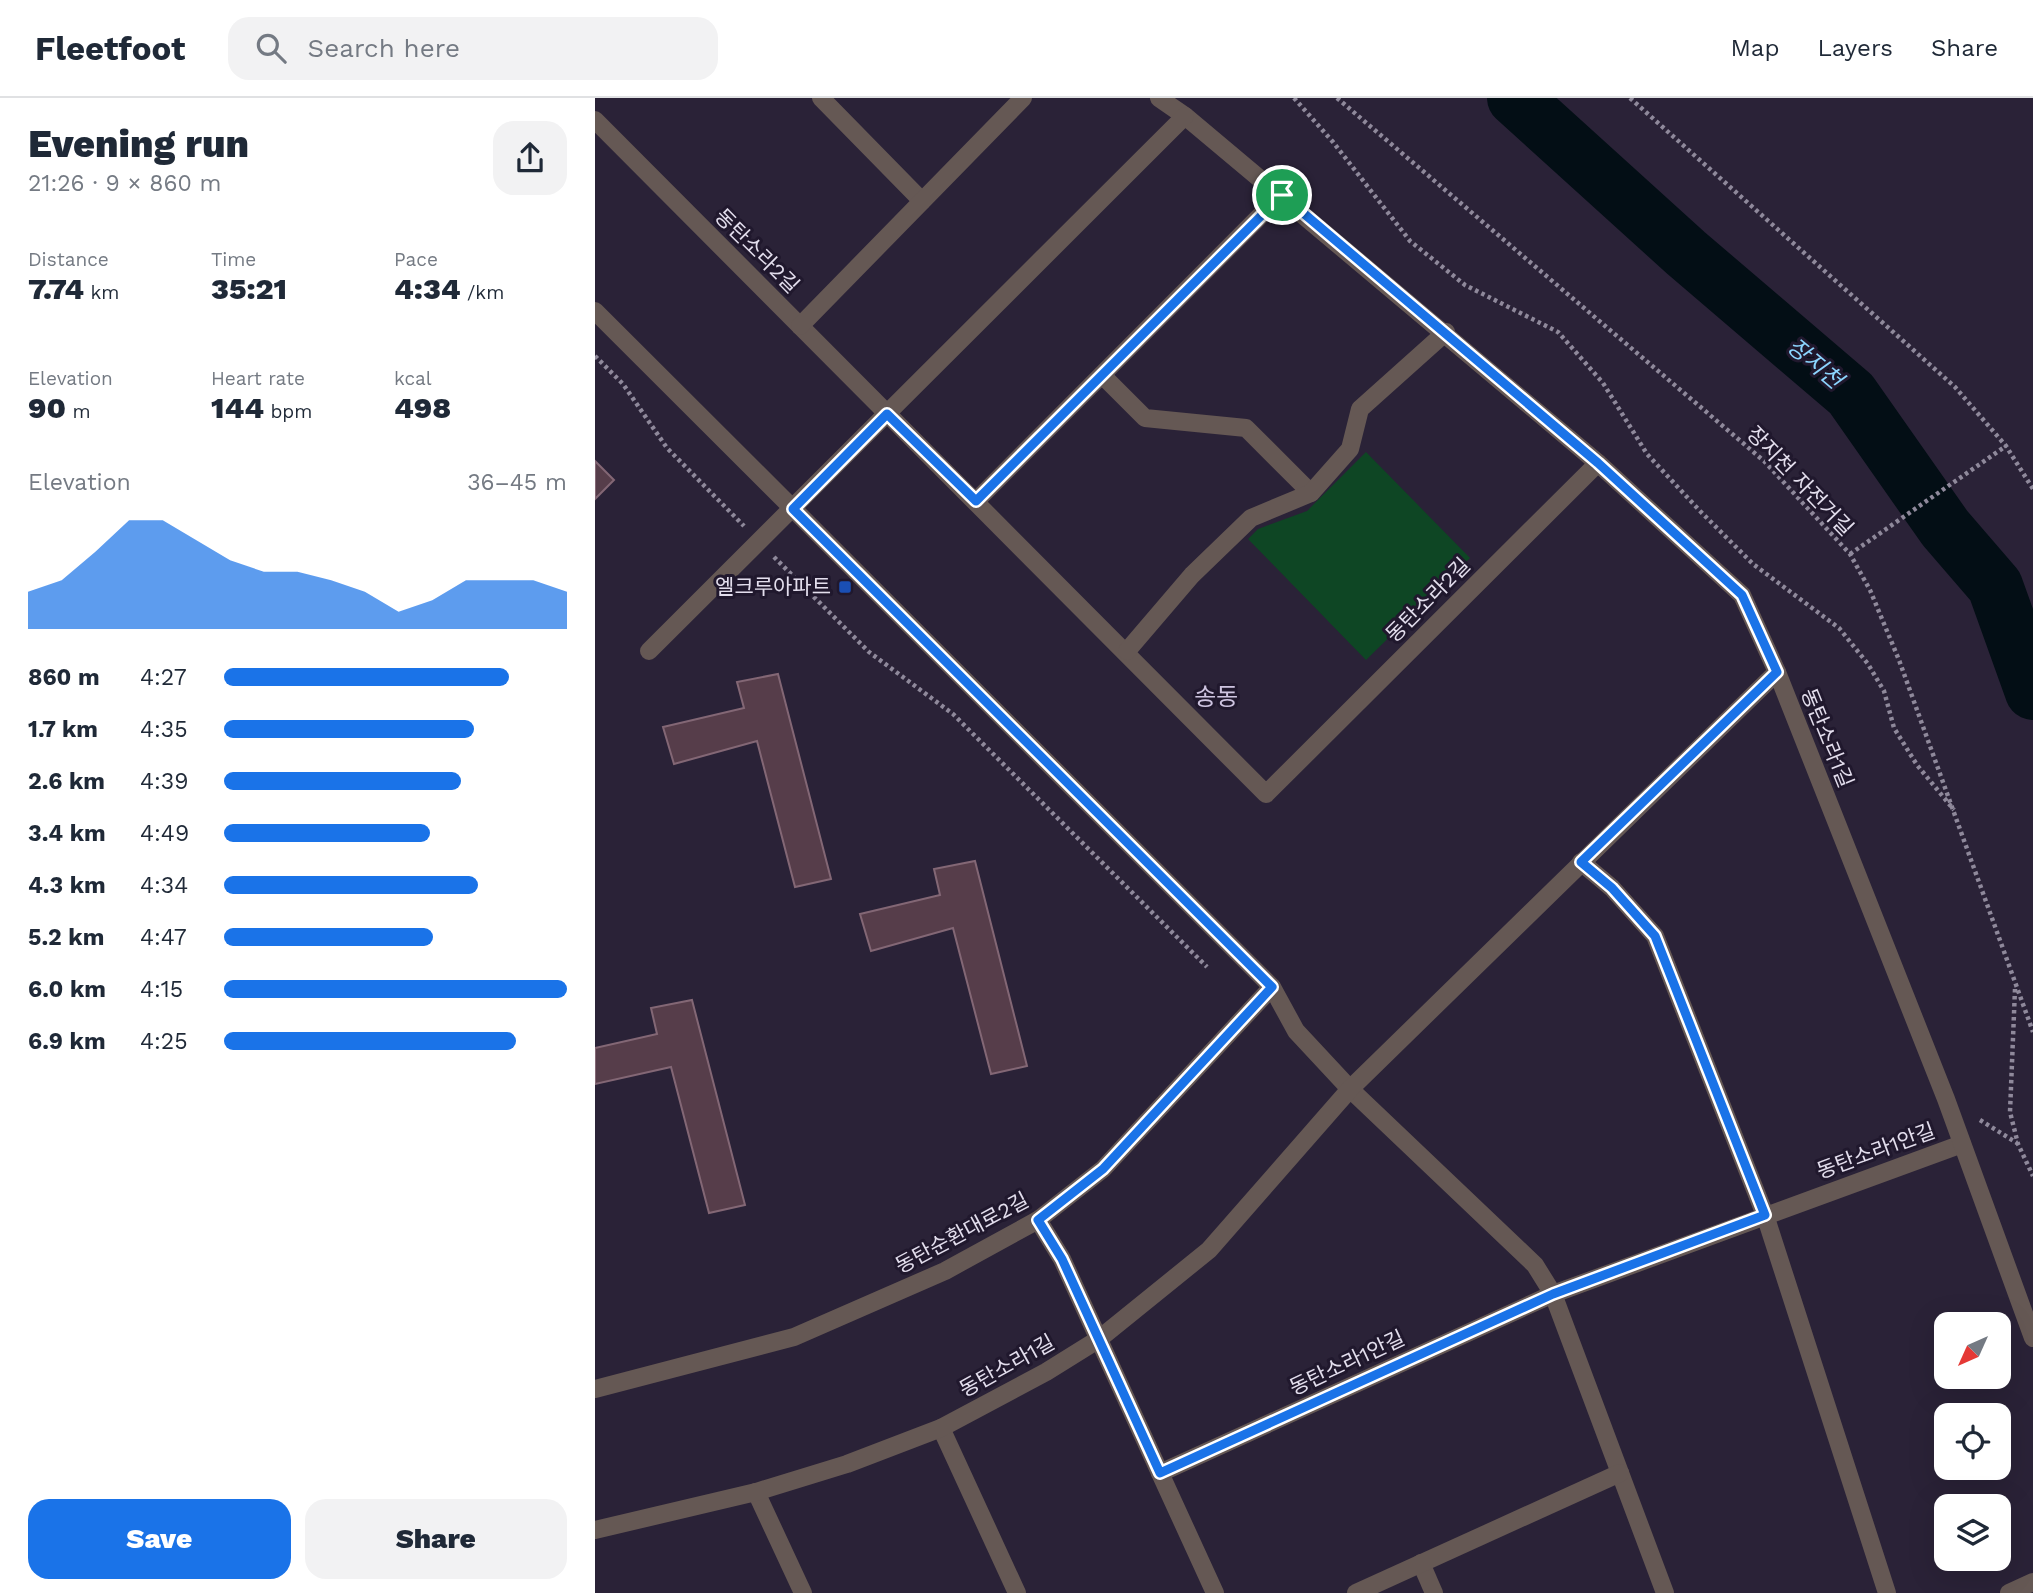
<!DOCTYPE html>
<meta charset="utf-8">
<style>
:root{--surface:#fff;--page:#f2f2f3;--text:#1f2937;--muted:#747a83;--line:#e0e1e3;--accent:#1a73e8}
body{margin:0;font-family:"Work Sans","Noto Sans KR",sans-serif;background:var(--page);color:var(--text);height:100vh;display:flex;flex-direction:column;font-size:26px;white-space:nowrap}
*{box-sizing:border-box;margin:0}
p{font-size:23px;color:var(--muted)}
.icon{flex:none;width:38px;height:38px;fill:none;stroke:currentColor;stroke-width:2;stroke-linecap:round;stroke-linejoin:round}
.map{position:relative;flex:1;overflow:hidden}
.panel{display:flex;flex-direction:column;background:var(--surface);width:595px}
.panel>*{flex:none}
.needle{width:46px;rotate:225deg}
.buttons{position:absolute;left:1339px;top:1214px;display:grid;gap:14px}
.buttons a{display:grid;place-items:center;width:77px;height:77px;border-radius:14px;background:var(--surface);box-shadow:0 7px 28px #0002;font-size:35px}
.pin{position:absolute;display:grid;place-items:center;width:60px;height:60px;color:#fff;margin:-30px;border:4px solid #fff;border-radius:50%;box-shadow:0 2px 7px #0007}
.round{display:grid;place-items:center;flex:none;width:74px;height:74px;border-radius:21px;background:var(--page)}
.summary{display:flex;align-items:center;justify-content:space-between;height:119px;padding:0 28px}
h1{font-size:38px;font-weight:800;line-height:52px}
.metrics{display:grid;grid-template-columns:repeat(3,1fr);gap:10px;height:119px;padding:7px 28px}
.metrics div{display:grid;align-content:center}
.metrics b{font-size:30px;font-weight:800}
.metrics small{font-size:19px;font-weight:400}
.metrics p{font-size:19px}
.chart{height:196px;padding:14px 28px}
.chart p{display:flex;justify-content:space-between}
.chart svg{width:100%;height:126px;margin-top:7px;fill:var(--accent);opacity:.7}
.action{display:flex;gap:14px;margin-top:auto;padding:14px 28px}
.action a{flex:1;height:80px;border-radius:21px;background:var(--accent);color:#fff;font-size:28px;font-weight:800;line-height:80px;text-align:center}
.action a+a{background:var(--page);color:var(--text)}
ul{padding:0 28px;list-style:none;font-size:23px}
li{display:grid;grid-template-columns:112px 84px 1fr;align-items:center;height:52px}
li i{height:18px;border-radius:9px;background:var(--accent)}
header{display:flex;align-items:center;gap:42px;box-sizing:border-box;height:98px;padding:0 35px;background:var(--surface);border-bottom:2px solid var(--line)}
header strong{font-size:33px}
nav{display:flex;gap:38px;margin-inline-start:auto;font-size:24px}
.search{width:490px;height:63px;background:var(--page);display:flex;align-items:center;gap:18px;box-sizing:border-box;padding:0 24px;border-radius:21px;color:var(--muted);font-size:26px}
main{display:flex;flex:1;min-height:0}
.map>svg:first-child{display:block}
</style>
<header>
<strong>Fleetfoot</strong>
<div class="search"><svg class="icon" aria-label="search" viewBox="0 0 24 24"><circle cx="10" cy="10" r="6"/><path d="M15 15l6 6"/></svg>Search here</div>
<nav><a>Map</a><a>Layers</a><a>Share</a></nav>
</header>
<main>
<section class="panel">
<div class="summary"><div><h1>Evening run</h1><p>21:26 · 9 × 860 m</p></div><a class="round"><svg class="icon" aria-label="share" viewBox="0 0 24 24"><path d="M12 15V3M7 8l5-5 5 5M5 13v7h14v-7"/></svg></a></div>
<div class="metrics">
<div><p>Distance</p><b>7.74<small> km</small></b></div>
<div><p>Time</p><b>35:21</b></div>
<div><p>Pace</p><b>4:34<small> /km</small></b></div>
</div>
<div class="metrics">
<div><p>Elevation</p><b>90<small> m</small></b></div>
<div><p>Heart rate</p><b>144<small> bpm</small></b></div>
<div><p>kcal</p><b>498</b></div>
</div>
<div class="chart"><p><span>Elevation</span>36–45 m</p>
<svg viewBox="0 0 160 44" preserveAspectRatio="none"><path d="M0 44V31L10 27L20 17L30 6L40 6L50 13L60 20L70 24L80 24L90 27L100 31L110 38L120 34L130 27L140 27L150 27L160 31V44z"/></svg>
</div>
<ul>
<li><b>860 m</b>4:27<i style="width:83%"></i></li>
<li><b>1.7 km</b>4:35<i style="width:73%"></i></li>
<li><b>2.6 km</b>4:39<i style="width:69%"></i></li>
<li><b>3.4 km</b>4:49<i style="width:60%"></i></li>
<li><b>4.3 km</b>4:34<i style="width:74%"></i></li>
<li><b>5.2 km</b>4:47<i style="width:61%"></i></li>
<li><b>6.0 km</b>4:15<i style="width:100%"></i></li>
<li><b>6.9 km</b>4:25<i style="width:85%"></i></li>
</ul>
<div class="action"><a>Save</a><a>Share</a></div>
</section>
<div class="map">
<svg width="1438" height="1495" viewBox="0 0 1438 1495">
<rect width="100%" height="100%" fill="#2a2237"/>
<!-- green -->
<path fill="#0e4624" d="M771,354l104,106 -104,102 -118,-121 10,-10 49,-18z"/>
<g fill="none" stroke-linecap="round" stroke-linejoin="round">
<!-- river -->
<path stroke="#030e15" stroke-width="56" d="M920,0l171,155 165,141 94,134 50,58 38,106"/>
</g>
<!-- building -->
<g fill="#563d4a" stroke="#836775" stroke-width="2">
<path d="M0,363l19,19 -19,19z"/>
<path d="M183,576l53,205 -36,8 -38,-146 -83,23 -11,-37 81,-19 -7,-26z"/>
<path d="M380,763l52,205 -36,8 -38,-146 -82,23 -11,-37 80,-19 -6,-26z"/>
<path d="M97,902l53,205 -36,8 -38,-146 -76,17v-36l62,-14 -6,-26z"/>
</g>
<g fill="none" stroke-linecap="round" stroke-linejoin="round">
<!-- path -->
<g stroke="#8f899b" stroke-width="4.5" stroke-dasharray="3.5 3.5" stroke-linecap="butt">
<path d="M699,0l39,44 77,99 55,44 93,47 45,51 44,71 53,57 53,53 86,64 29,36 16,27 10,37 23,37 37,45"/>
<path d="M742,0l427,363 86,93 20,36 29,70 134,372"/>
<path d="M1035,0l325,289 51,59 27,43"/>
<path d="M0,258l28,28 44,64 77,78"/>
<path d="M1255,456l156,-108"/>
<path d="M179,459l95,95 84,62 254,253"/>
<path d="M1420,891l-5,123 8,32 15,32"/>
<path d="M1385,1022l37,23"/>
</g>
<!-- street -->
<g stroke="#655854" stroke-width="18">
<path d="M226,0l101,103"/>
<path d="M0,22l671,674 332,-331 -413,-347 -26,-18"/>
<path d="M0,213l677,676 24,44 54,58 185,176 18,29 112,299"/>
<path d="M205,228l223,-228"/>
<path d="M507,277l43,43 101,10 65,65"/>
<path d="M1003,365l144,132 35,77"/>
<path d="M381,403l305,-306"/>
<path d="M54,553l536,-535"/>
<path d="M532,553l65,-76 59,-57 60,-25 39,-44 10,-40 86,-77"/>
<path d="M986,764l31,26 43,48 110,279 122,378"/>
<path d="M443,1122l24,39 153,334"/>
<path d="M0,1291l199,-52 151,-66 93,-51 65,-51 169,-182"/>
<path d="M346,1330l76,165"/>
<path d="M565,1375l393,-179 409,-150"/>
<path d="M161,1394l47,101"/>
<path d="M0,1432l161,-38 91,-28 94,-36 105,-56 53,-33 110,-89 141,-161 427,-417 169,427 87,239"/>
<path d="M826,1465l13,30"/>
<path d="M761,1495l264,-120"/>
<path d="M1414,1495l24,-11"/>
</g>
</g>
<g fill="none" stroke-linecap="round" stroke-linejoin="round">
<!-- route casing -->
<g stroke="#fff" stroke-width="14">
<path id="route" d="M687,97l316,268 144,132 35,77 -196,190 31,26 43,48 110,279 -212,79 -393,179 -98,-214 -24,-39 65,-51 169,-182 -479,-478 94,-95 89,87z"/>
</g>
<!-- route -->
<use href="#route" stroke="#1a73e8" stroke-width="9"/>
</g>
<!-- markers -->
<rect fill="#1a4fb4" stroke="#20182d" stroke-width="2.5" x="243" y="482" width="14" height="14" rx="3.5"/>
<g text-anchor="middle" stroke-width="6" stroke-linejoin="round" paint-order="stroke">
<!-- street labels -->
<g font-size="21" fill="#e3deed" stroke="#20182d">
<text transform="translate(162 153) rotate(45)" y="7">동탄소라2길</text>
<text transform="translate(1205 383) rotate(46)" y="7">장지천 자전거길</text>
<text transform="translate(833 502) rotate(-45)" y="7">동탄소라2길</text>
<text transform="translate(1232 640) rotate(68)" y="7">동탄소라1길</text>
<text transform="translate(1281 1053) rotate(-20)" y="7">동탄소라1안길</text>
<text transform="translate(367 1135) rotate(-28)" y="7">동탄순환대로2길</text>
<text transform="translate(752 1265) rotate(-25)" y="7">동탄소라1안길</text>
<text transform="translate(412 1268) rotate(-29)" y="7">동탄소라1길</text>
</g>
<!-- poi labels -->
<g font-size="21" fill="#e3deed" stroke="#20182d" text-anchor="end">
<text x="236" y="496">엘크루아파트</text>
</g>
<!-- water labels -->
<g font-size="23" font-style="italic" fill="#8cd5fe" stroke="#20182d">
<text transform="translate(1220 265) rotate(40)" y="8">장지천</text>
</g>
<!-- quarter labels -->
<g font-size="24" fill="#cec4e0" stroke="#20182d">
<text x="621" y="607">송동</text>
</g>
</g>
</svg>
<div class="buttons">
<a><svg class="needle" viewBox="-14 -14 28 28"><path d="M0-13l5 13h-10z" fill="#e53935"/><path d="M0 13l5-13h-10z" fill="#747a83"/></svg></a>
<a><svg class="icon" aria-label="locate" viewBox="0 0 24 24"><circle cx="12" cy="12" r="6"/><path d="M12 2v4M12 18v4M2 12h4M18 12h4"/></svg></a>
<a><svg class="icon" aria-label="layers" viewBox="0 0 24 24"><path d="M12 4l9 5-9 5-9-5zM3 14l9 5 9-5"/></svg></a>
</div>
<div class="pin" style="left:687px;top:97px;background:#1e9e55"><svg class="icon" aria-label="arrive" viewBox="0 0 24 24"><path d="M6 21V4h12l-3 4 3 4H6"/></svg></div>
</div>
</main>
